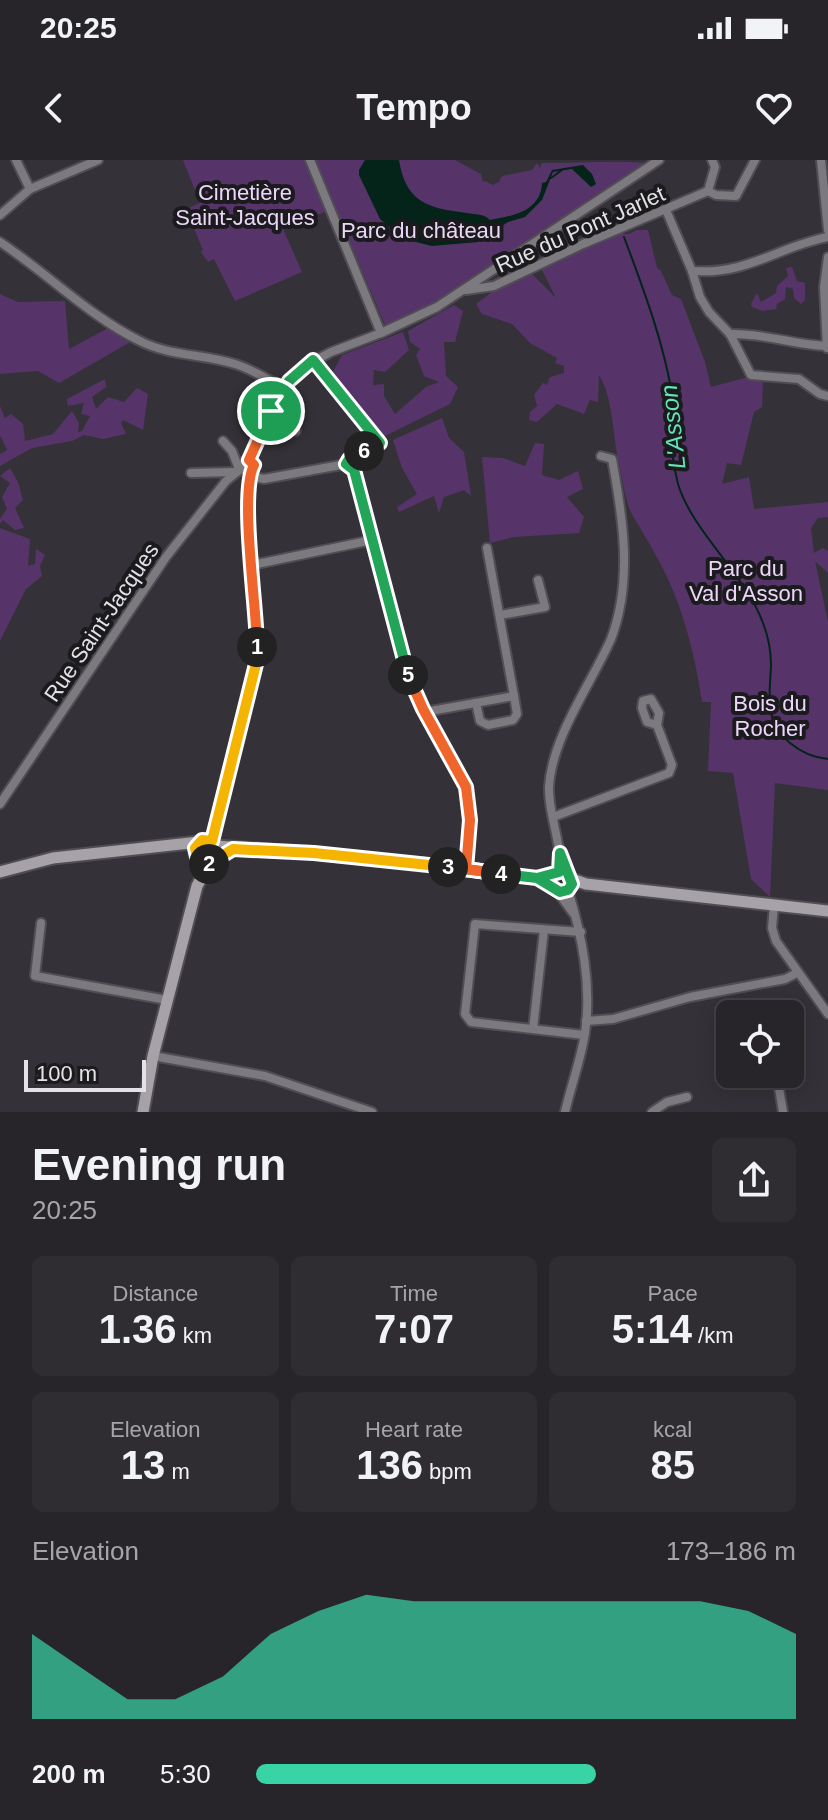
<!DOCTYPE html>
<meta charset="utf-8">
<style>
:root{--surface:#28252a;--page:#302d32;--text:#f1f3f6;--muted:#a5a5a8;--line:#444247;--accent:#38d4a6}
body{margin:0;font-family:Helvetica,sans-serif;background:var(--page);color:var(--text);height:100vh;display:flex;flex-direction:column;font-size:30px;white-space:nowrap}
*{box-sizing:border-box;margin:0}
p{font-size:26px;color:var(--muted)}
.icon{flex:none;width:44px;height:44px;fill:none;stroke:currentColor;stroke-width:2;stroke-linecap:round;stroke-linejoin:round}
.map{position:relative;height:952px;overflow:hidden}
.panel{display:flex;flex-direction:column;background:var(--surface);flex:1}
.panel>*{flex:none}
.fabs{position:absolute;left:716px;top:840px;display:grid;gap:16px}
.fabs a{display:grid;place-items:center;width:88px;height:88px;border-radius:12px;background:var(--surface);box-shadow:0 4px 20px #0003,0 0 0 2px var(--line);font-size:40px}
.scale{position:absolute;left:24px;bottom:20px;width:122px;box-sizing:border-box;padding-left:8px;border:4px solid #e4e2e6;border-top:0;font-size:22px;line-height:28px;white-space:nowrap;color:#e4e2e6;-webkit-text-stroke:6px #1b1a1d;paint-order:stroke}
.pin{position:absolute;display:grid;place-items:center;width:68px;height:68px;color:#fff;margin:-34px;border:4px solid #fff;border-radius:50%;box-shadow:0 2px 8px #0007}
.km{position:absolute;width:40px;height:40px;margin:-20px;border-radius:50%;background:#222;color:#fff;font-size:22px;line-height:40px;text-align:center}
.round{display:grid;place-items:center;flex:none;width:84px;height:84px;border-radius:12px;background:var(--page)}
.summary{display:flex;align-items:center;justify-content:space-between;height:136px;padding:0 32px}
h1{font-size:44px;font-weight:600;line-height:60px}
.metrics{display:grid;grid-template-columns:repeat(3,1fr);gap:12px;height:136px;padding:8px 32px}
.metrics div{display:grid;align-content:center;border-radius:12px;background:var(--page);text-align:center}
.metrics b{font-size:40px;font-weight:600}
.metrics small{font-size:22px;font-weight:400}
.metrics p{font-size:22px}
.chart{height:224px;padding:16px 32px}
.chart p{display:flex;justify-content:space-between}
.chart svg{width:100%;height:144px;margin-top:8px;fill:var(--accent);opacity:.7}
ul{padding:0 32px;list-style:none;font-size:26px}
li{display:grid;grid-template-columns:128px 96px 1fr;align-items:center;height:60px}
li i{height:20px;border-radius:10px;background:var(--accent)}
.status{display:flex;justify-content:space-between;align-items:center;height:56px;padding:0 40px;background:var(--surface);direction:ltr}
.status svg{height:22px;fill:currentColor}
header{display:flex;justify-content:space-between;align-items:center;height:104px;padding:0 32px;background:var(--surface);font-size:36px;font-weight:600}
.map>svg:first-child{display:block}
</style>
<div class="status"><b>20:25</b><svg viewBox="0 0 49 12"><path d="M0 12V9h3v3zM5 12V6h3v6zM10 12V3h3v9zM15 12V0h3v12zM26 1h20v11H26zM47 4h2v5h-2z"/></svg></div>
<header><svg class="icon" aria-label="back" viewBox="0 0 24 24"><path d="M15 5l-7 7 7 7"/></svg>Tempo<svg class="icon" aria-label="heart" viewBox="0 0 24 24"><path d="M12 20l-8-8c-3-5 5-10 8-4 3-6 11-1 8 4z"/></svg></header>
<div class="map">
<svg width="828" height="952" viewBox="0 0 828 952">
<rect width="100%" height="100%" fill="#353138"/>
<!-- green -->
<g fill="#56346a">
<path d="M183,0h124l20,51 -44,18 19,43 -67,29 -21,-42 -6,3 -7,-10 2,-2 -17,-41 14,-6z"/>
<path d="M315,0h140l26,14 2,8 2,-1 8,4 6,-3 3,-6 30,-6 5,-7 3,5 2,-5c33,0 72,-3 105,0l-199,133 -62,31z"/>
<path d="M637,70h11l9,38 4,3 11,24 9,4 24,63 6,25 41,-11 11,7 -1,24 -8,5 -13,53 -14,-2 -5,21 27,-7 5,32 74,-7v15l-10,1 -7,10 3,25 9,-5 5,3v22l-13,-12 13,61v168l-53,-7 -5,114 -19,-18 -18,-106 -25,-2 3,-69h-9c-5,-33 -12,-65 -23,-96 -11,-32 -28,-60 -45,-88 -9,-15 -11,-37 -15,-54 -6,-26 -6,-68 -20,-89l-1,27 -8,-2 -6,14 -27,-10 -20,18 -8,-2 1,-8 7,-6 -3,-11 9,-12 4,2 3,-8 14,-4v-7l-9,-3 2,-5 -27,-15 -18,-19 -30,-10 -6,-10 24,-18 31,-13 25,25 -16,-32 78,-32h11z"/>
<path d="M792,107l5,14 8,2v17l-4,4 -7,-6 -1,-9 -7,-2 -1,12 -8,5 -1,5 -14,2 -10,-4 -1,-3 6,-11 4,9 15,-9 1,-7 11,-10 -2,-8z"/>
<path d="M0,134l18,8 47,-1 4,48 41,-22 22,14 -73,42 -21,-12 -38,3z"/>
<path d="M454,145l9,6 -8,31h-11l2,34 12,11 -8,17 -67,33 -53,-60 12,-22 61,-23 6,18 -24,22 -11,-2 -1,15 11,-1v12l11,18 31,-27 13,-5 -15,-6 -8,-21 4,-6 -10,-7 -2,-11z"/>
<path d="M105,219l1,8 -14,10 4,12 12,-12 16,5 13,-14 11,6 -5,36 -20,-10 -2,3 5,11 -23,5 -19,-4 -12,6 -40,7 -32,18v-12l7,-4 -7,-15v-29l5,12 6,-4 12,10 2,17 28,-7 19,-23 7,12 -1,9 4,-1 8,-15 -9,-2 3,-11 -16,3 -1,-7z"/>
<path d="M442,258l7,20 15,14 7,44 -7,-6 -20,7 -5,16 -5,-17 -35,16 -2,-5 20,-13 -15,-26 -9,-28z"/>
<path d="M535,283l9,1 -2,31 17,5 19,-9 5,18 -16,8 17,20 -5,16 -65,4 -24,6 -8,-86 21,1 22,8z"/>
<path d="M10,308l8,14 5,18 -8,8 9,20 -9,2 -12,-10 -3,4v-5l7,-10 -5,-12 8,-14 -10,-7z"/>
<path d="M0,368l30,11 -2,27 7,-2 1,-15 9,6 -5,11 2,10 -16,13 -26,52z"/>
</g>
<!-- water -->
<path fill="#042319" d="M365,0h34c7,43 29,48 68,53 9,2 16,0 23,7 23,-4 51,-9 52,-37l4,-1 6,-12 31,-5 9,9 4,10 -5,3 -19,-18 -19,3 -11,28 -17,17 -17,5 -30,20 -46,4 -28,-7 -24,-20 -21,-44v-5z"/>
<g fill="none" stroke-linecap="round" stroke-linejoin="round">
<!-- stream -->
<g stroke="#042319" stroke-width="2">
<path d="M551,18l11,-8"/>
<path d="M624,77c19,51 39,103 48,157 2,8 -1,15 -1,24 -1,21 2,46 7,66 14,47 67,90 85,139 5,13 8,28 8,42 -1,29 -8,57 19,78 11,9 24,15 38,16"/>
</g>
<!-- minor casing -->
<g stroke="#514d54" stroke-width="12">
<g id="minor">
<path d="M16,0l14,29"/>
<path d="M310,0l71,173"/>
<path d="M821,0l7,70"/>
<path d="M708,31l8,4 20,1 19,-36"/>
<path d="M708,31l7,-24 -3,-7"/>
<path d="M666,50l26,61 8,26 9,15 21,22 21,41 48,4 21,15 8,2"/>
<path d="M0,55l30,-26 68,-29"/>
<path d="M0,82c47,31 89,74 140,99 29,15 64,13 95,23 17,5 33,16 49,24"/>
<path d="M692,111c56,4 85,-24 136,-34"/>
<path d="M466,130l28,-4 89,-42 125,-53"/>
<path d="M730,174c34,-1 64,11 97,12"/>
<path d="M827,188l-3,-61 4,-30"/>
<path d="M313,200l67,83 -31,16 -3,5"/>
<path d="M271,251l22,11 3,9"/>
<path d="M223,281l9,10 7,18"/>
<path d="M249,300l25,-55 15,-24 14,-14 28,-15 50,-19 56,-26 222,-147"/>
<circle cx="248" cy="306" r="6"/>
<path d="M191,313l44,-1"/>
<path d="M250,316l14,3 82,-15 8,6 54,203 15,36 43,78 4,33 -4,49"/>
<path d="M252,405l120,-25"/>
<path d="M500,455l45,-8 -7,-27"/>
<path d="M476,543l4,18 8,4 25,-5 4,-6 -3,-18"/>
<path d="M425,552l89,-16 -27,-148"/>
<path d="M0,644l166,-247 60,-76 16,-13"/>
<path d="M553,657l116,-44 3,-8 -15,-40 2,-12 -8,-14 -8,2 -1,7 5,14 10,3"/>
<path d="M212,681l44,-177 1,-28 -7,-103v-62"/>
<path d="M562,698l6,16"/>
<path d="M559,712c4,-29 -11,-56 -10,-85 3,-50 42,-103 62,-148 22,-58 12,-121 1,-180l-11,-3"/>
<path d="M557,731l16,22"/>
<path d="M774,746l-2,22 4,13 52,73"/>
<path d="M41,763l-6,53 132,24"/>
<path d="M581,772l-106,-8 -10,90 6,8 113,13"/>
<path d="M586,861l27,-2 77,-22 95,-18 12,-6"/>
<path d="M533,869l11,-99"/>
<path d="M153,896l112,20 107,36"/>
<path d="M778,922l5,30"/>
<path d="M565,952c6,-26 16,-53 20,-79 7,-49 -3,-97 -17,-143"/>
<path d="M652,952l15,-10 20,-5"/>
</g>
</g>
<!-- secondary casing -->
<g stroke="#514d54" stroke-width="15">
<g id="secondary">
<circle cx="207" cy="692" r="12"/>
<path d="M217,686l106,8 214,24 17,-3"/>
<circle cx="562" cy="722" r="10"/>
<path d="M0,712l53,-14 146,-16"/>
<path d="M572,719l14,5 242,27"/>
<path d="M143,952l10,-56 44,-170 12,-22"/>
</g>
</g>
<!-- minor -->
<use href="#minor" stroke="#7c7a7e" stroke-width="8"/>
<!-- secondary -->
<use href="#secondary" stroke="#a6a2a8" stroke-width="11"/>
</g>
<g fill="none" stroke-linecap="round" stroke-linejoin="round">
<!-- split-1 casing -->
<g stroke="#fff" stroke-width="16">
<path id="split-1" d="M257,487c0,-39 -18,-154 -3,-182l-5,-5 22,-49"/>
</g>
<!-- split-2 casing -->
<g stroke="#fff" stroke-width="16">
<path id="split-2" d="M209,704l-11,-4 -3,-12 7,-8 10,1 44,-177 1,-17"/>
</g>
<!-- split-3 casing -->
<g stroke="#fff" stroke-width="16">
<path id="split-3" d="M209,704l24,-15 81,4 134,14"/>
</g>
<!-- split-4 casing -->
<g stroke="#fff" stroke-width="16">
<path id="split-4" d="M448,707l89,11 22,-6 1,-19 12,31 -4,6 -8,2 -23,-14 -36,-4"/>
</g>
<!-- split-5 casing -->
<g stroke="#fff" stroke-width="16">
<path id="split-5" d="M408,515l15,34 43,78 4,33 -4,49 35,5"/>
</g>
<!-- split-6 casing -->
<g stroke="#fff" stroke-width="16">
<path id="split-6" d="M364,291l-15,8 -3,5 8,6 54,205"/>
</g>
<!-- split-7 casing -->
<g stroke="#fff" stroke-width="16">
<path id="split-7" d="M271,251l18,-30 24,-21 67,83 -16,8"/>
</g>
<!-- split-1 -->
<use href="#split-1" stroke="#f0652b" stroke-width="10"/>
<!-- split-2 -->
<use href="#split-2" stroke="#f5b400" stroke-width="10"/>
<!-- split-3 -->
<use href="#split-3" stroke="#f5b400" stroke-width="10"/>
<!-- split-4 -->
<use href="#split-4" stroke="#22a559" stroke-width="10"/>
<!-- split-5 -->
<use href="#split-5" stroke="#f0652b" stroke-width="10"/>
<!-- split-6 -->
<use href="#split-6" stroke="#22a559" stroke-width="10"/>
<!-- split-7 -->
<use href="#split-7" stroke="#22a559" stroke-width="10"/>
</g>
<g text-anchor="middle" stroke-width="8" stroke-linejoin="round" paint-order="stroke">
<!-- park labels -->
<g font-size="22" fill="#ecd6fa" stroke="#1b1a1d">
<text x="245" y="40">Cimetière<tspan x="245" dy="25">Saint-Jacques</tspan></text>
<text x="421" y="78">Parc du château</text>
<text x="746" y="416">Parc du<tspan x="746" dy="25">Val d'Asson</tspan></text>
<text x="770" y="551">Bois du<tspan x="770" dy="25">Rocher</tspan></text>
</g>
<!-- street labels -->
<g font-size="22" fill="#e4e2e6" stroke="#1b1a1d">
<text transform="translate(580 69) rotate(-24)" y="8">Rue du Pont Jarlet</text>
<text transform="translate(101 462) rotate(-56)" y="8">Rue Saint-Jacques</text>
</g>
<!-- water labels -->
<g font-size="24" font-style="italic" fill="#60e5b9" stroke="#1b1a1d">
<text transform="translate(673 267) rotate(-96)" y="8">L'Asson</text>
</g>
</g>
</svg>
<div class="fabs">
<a><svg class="icon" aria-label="locate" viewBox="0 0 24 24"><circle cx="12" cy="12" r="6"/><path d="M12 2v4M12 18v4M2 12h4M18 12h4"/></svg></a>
</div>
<div class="scale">100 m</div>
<div class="pin" style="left:271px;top:251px;background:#1e9e55"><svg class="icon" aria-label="arrive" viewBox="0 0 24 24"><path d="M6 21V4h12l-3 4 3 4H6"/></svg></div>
<b class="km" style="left:257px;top:487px">1</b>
<b class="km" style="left:209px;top:704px">2</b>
<b class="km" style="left:448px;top:707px">3</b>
<b class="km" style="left:501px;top:714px">4</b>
<b class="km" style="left:408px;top:515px">5</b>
<b class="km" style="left:364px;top:291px">6</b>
</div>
<section class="panel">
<div class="summary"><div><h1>Evening run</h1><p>20:25</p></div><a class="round"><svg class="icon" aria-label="share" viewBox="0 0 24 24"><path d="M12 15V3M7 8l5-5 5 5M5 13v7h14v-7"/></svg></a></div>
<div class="metrics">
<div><p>Distance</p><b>1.36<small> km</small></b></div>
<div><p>Time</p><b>7:07</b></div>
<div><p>Pace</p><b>5:14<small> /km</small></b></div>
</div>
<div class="metrics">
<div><p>Elevation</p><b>13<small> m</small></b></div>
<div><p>Heart rate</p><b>136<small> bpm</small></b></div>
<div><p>kcal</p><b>85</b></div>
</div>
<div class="chart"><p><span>Elevation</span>173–186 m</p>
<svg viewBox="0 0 160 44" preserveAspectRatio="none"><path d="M0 44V18L10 28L20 38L30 38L40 31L50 18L60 11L70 6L80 8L90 8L100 8L110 8L120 8L130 8L140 8L150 11L160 18V44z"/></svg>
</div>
<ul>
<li><b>200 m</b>5:30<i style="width:63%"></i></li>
</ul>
</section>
